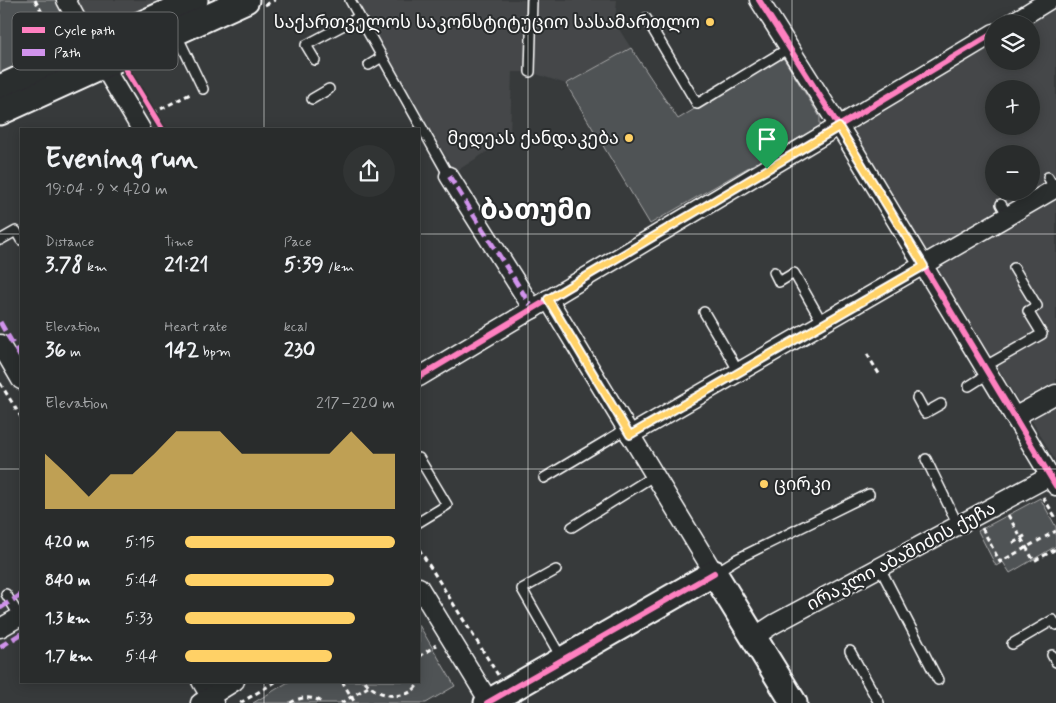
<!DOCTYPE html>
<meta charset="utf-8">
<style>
:root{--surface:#292c2c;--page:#313434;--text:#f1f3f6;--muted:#a5a7a9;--line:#454848;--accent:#ffd166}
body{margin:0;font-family:Mynerve,"Noto Sans Georgian",sans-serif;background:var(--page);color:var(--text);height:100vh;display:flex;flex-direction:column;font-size:19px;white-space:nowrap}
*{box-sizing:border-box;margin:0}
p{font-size:16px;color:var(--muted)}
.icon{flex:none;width:28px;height:28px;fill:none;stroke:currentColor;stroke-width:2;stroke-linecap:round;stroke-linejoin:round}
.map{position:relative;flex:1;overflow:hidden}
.drawer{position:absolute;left:20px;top:128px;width:400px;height:555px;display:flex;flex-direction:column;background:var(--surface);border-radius:0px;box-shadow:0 2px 12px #0003,0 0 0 1px var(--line)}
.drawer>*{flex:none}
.fabs{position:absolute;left:985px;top:15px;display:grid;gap:10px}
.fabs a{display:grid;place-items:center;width:55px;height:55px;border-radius:50%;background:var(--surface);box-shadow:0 2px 12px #0003,0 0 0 1px var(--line);font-size:25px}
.pin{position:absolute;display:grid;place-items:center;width:42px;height:42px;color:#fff;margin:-51px -21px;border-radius:50% 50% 50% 0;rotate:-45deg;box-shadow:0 0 5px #0007}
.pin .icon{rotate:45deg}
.round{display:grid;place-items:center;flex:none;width:52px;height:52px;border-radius:26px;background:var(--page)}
.overview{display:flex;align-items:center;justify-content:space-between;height:85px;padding:0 25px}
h1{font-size:28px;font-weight:700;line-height:38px}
.figures{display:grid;grid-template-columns:repeat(3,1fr);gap:8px;height:85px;padding:5px 25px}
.figures div{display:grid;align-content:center}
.figures b{font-size:21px;font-weight:700}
.figures small{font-size:14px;font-weight:400}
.figures p{font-size:14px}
.chart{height:140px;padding:10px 25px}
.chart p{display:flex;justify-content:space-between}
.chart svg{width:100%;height:90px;margin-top:5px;fill:var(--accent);opacity:.7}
ul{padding:0 25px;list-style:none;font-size:16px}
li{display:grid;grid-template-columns:80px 60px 1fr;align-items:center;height:38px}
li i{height:12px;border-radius:6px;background:var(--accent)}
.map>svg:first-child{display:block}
</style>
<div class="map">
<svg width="1056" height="703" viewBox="0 0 1056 703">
<rect width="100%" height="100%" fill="#373a3b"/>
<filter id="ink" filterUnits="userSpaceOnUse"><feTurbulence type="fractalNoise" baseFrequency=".02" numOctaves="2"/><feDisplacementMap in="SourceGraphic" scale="10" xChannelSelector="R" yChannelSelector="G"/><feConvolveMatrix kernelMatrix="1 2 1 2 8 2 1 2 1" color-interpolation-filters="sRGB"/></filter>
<g filter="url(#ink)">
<!-- built -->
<g fill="#444748" fill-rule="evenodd">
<path d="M76,0h102l-85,34z"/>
<path d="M355,0h262l-2,23 16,25 -65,36 -36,-12h-18l-2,65 -55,35z"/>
<path d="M1056,4v177l-121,70 -11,-2 -70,-110 2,-15 138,-84v21h37v-37h-11zM994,89h37v37h-37zM994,154h37v37h-37z"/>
<path d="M1056,195v192l-31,17 -6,-2 -81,-129 4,-11z"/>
<path d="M1056,401v61l-25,-43 1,-4z"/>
</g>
<!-- green -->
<g fill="#505354" stroke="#a8a9aa">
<path d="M0,0h62l18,45 -80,37z"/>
<path d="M631,48l47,71 104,-63 38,61v9l-170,98 -84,-140z"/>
<path d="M1040,498l16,29v19l-46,27 -7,-11 -7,4 -18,-35z"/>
<path d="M419,625l36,61 -29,17h-173l37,-22h129z"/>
</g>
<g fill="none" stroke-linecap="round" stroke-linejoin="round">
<!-- lane casing -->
<g stroke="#fff" stroke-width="12">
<g id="lane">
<path d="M350,0l99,176"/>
<path d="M646,18l51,86 92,-56"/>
<path d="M176,33l27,56"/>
<path d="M315,60l-9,-15 53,-28"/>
<path d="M369,65l13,-8"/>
<path d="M530,72l2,-72"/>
<path d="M312,99l17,-10"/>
<path d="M1048,177l7,12"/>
<path d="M1001,204l7,12"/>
<path d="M0,240l16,-9 5,9"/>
<path d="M774,272l5,10 15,-9 29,51"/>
<path d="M704,312l35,60"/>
<path d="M984,367l58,-33 -14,-23 9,-5 -23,-38"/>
<path d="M969,386l19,-12"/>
<path d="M917,398l8,15 16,-9"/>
<path d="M419,458l28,47 -28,17"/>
<path d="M926,459l32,66"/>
<path d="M544,478l82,-49"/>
<path d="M572,527l83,-52"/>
<path d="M880,568l58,112"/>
<path d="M556,570l-34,19 40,70"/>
<path d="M716,572l21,-13 132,-65"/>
<path d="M6,594l14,23"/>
<path d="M1012,644l41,-24 3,5"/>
<path d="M850,651l29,52"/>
<path d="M1052,655l4,7"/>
</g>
</g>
<!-- street casing -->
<g stroke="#fff" stroke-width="21">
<g id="street">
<path d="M66,0l20,37 55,92"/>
<path d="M759,0l90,142 207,344"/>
<path d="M1010,24l39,-24"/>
<path d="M449,176l84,133"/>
<path d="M548,299l166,274"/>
<path d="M0,344l21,36"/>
<path d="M419,377l575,-344"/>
<path d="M1014,417l42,-23"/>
<path d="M630,435l426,-247"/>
<path d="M419,587l71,116"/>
<path d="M0,628l21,-12"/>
<path d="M754,637l20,-13 276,-148"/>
<path d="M201,681l13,22"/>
<path d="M200,703l35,-22"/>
</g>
</g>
<!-- secondary casing -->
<g stroke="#fff" stroke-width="29">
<g id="secondary">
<path d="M0,88l195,-88"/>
<path d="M0,112l246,-112"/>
<path d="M487,703l227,-130 80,130"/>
</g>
</g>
<!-- path -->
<g stroke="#fff" stroke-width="3" stroke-dasharray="5 4" stroke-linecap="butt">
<path d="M35,0l23,41"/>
<path d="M265,5l10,-5"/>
<path d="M153,113l39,-20"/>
<path d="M867,354l14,23"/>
<path d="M0,383l21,34"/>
<path d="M1043,497l13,21"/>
<path d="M1008,515l26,46 22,-12"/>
<path d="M982,528l18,34 56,-31"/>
<path d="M1013,543l15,-9"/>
<path d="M419,549l79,126"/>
<path d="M419,657l17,-12"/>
<path d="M342,681l13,22"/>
<path d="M365,681c16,22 63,21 54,-16"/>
<path d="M240,703l37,-22"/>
<path d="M290,703c12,-7 22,-7 34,0"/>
<path d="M341,703l27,-16"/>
</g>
<!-- lane -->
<use href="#lane" stroke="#2a2d2e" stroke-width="9"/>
<!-- street -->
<use href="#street" stroke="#2a2d2e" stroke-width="18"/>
<!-- secondary -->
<use href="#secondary" stroke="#2a2d2e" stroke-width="25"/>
<!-- quiet -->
<g stroke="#d193ec" stroke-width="5" stroke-dasharray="10 5" stroke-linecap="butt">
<path d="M449,176l84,133"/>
<path d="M0,322l21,36"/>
<path d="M0,608l21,-13"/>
<path d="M0,647l21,-13"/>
</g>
<!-- cycleway casing -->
<g stroke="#2a2d2e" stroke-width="9">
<g id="cycleway">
<path d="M759,0l90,142 207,344"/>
<path d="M126,70l36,59"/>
<path d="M419,377l575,-344"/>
<path d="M487,703l227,-130"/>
</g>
</g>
<!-- cycleway -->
<use href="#cycleway" stroke="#ff80c0" stroke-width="6"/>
</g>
</g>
<g fill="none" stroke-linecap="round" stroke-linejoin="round" filter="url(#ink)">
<!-- route casing -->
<g stroke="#fff" stroke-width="10">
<path id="route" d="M839,127l85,139 -294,169 -82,-136z"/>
</g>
<!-- route -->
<use href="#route" stroke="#ffd166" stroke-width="6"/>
</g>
<!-- grid -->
<path fill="none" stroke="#fff" stroke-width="1" stroke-opacity="0.55" d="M264,0v129M528,0v703M792,0v703M0,234h21M419,234h637M0,469h21M419,469h637M264,681v22"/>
<!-- markers -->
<g fill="#ffd166" stroke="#2a2d2e" stroke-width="2">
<circle cx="710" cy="22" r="5"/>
<circle cx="629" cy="138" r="5"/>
<circle cx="764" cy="484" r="5"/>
</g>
<g text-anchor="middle" stroke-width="4" stroke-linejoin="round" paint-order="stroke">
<!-- poi labels -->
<g font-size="18" fill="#fff" stroke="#2a2d2e" text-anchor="end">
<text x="700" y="28">საქართველოს საკონსტიტუციო სასამართლო</text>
<text x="619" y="144">მედეას ქანდაკება</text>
<text x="774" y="490" text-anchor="start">ცირკი</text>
</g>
<!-- street labels -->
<g font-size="18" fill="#fff" stroke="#2a2d2e">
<text transform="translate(901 556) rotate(-28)" y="6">ირაკლი აბაშიძის ქუჩა</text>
</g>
<!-- town labels -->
<g font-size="28" font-weight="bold" fill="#fff" stroke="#2a2d2e">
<text x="536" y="219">ბათუმი</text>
</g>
</g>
<!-- legend -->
<rect x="12" y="12" width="166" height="58" rx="8" fill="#2a2d2e" stroke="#6a6c6d" stroke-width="1"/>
<rect x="22" y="27" width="23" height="6" fill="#ff80c0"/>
<rect x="22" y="49" width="23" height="7" fill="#d193ec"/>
<g font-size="14" fill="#fff">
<text x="54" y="35">Cycle path</text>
<text x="54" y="57">Path</text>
</g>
</svg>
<div class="fabs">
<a><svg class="icon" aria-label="layers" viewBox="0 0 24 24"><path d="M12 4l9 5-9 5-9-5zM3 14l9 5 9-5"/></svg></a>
<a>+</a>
<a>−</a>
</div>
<div class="pin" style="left:767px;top:169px;background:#1e9e55"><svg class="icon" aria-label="arrive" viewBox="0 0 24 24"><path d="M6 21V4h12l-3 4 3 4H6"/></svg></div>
<section class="drawer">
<div class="overview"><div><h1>Evening run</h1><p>19:04 · 9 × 420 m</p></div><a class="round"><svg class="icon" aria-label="share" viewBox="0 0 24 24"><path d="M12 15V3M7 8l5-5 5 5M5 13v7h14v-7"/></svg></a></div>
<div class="figures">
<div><p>Distance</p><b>3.78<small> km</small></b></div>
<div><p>Time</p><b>21:21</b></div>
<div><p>Pace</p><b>5:39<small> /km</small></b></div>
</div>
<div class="figures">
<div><p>Elevation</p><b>36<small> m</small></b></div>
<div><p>Heart rate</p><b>142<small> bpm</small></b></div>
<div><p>kcal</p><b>230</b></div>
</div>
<div class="chart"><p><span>Elevation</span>217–220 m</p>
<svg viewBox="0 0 160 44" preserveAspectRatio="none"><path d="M0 44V17L10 27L20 38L30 27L40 27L50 17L60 6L70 6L80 6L90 17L100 17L110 17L120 17L130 17L140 6L150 17L160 17V44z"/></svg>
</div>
<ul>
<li><b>420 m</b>5:15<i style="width:100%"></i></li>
<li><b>840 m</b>5:44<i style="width:71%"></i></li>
<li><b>1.3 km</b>5:33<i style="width:81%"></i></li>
<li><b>1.7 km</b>5:44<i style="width:70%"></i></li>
</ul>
</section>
</div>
